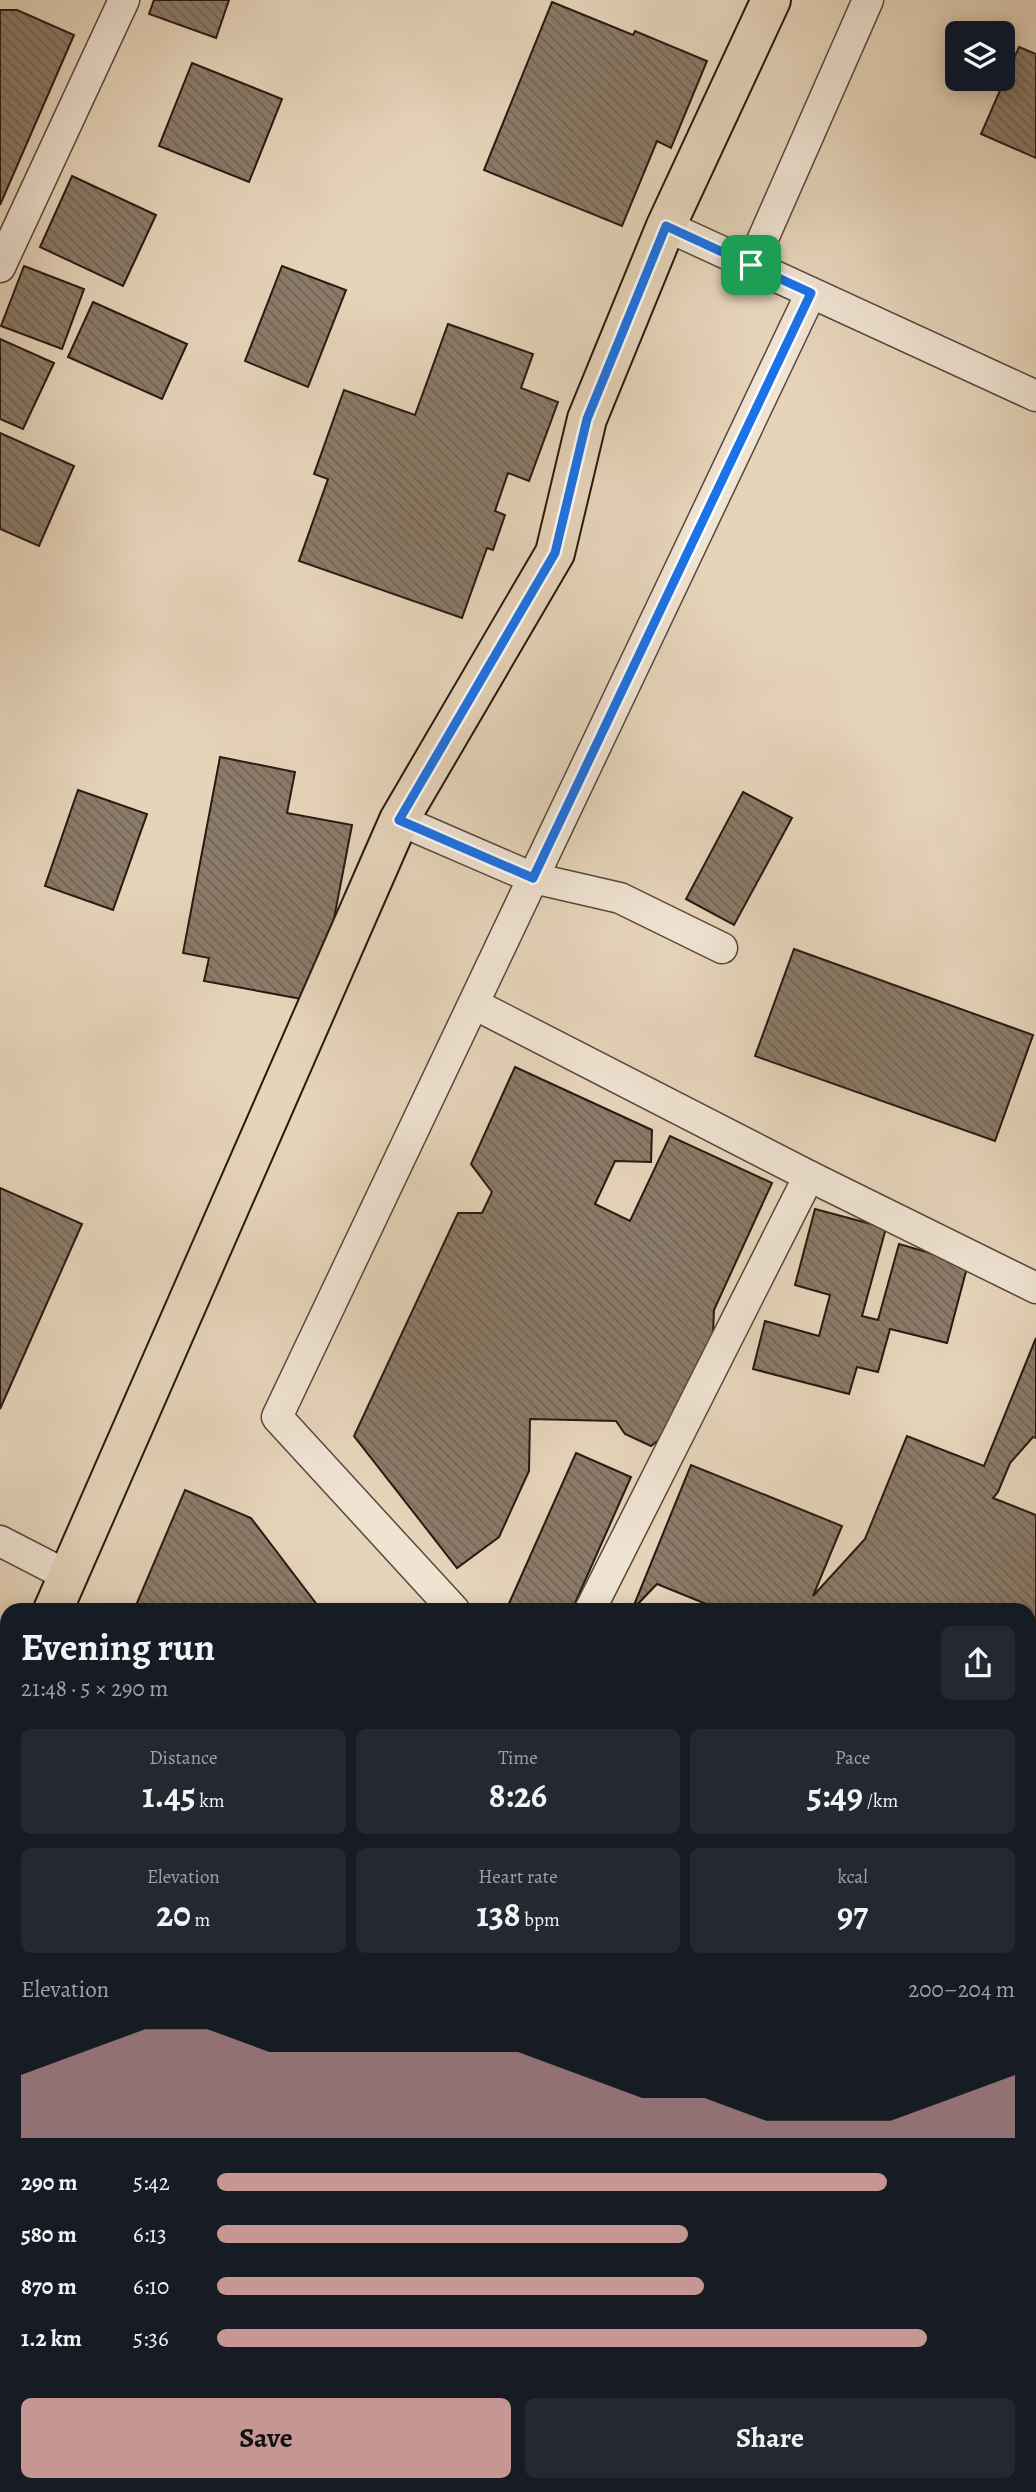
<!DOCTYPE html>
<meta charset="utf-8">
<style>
:root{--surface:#171b24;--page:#242831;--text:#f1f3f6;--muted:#9ea1a6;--accent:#c59692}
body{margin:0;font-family:Alegreya,serif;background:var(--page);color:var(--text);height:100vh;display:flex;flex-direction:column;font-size:26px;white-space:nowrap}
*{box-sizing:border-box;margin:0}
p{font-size:23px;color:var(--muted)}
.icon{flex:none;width:38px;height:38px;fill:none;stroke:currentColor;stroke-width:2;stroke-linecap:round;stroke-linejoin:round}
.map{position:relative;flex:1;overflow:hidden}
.sheet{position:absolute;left:0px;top:1603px;width:1036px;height:889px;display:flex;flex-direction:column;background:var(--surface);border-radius:21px 21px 0 0;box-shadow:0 4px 18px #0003}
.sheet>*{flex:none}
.tools{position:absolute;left:945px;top:21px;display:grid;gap:14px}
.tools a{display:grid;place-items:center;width:70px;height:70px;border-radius:10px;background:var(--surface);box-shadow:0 4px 18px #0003;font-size:35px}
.pin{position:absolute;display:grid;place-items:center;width:60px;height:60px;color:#fff;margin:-30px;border-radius:14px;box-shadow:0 4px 10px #0006}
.round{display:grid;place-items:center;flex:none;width:74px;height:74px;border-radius:10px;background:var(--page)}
.head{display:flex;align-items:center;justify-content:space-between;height:119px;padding:0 21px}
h1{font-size:38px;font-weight:700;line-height:52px}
.metrics{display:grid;grid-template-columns:repeat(3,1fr);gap:10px;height:119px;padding:7px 21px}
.metrics div{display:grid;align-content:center;border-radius:10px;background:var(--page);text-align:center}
.metrics b{font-size:35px;font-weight:700}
.metrics small{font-size:19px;font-weight:400}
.metrics p{font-size:19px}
.chart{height:196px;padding:14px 21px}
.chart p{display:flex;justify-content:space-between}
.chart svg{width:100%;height:126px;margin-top:7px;fill:var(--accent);opacity:.7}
.action{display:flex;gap:14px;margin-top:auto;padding:14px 21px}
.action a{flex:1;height:80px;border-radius:10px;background:var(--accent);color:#111;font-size:28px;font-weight:700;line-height:80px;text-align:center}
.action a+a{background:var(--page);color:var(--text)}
ul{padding:0 21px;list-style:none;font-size:23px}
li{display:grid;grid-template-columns:112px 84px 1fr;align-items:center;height:52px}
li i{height:18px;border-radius:9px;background:var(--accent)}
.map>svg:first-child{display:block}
</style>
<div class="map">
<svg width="1036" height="2492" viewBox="0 0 1036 2492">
<defs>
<pattern id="building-back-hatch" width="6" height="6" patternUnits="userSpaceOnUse" patternTransform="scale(1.75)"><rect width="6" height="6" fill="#8b7b69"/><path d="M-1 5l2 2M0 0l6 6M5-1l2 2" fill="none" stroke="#726455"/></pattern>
</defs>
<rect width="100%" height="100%" fill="#e6d4ba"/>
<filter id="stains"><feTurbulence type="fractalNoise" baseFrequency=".00286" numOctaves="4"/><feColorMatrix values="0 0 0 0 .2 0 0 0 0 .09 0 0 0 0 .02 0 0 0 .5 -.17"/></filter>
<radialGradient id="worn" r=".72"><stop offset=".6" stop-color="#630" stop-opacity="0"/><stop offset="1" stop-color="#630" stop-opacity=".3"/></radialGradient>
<!-- building -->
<g fill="url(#building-back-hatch)" stroke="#281a12" stroke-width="2">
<path d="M154,0h75l-13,38 -67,-24z"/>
<path d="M552,2l81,33 2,-4 72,30 -36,87 -14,-7 -35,85 -138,-56z"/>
<path d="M0,10h17l57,25 -74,170z"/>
<path d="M1019,47l17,7v104l-55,-24z"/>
<path d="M192,63l90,36 -33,83 -90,-36z"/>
<path d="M72,176l84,39 -33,71 -83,-39z"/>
<path d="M24,266l60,23 -22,60 -61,-23z"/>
<path d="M282,266l64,24 -38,97 -63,-26z"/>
<path d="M93,302l94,42 -25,55 -94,-42z"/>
<path d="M448,324l85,30 -12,34 37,14 -29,79 -21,-8 -13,38 10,4 -12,35 -6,-2 -25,70 -163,-57 29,-82 -14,-5 30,-84 71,25z"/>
<path d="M0,339l54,24 -31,66 -23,-10z"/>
<path d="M0,433l74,33 -35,80 -39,-17z"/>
<path d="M220,757l75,15 -8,41 65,12 -34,177 -114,-21 5,-23 -26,-5z"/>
<path d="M78,790l69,24 -34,96 -68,-24z"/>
<path d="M743,792l49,26 -58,107 -48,-26z"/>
<path d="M794,949l239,86 -38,106 -240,-85z"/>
<path d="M515,1067l137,63 -1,32 -36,-1 -20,43 35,17 40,-85 102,47 -58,127 -1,24 -29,86 -33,26 -26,-12 -9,-13 -86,-2 -1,52 -30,66 -42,31 -103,-132 104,-223h24l10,-21 -21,-28z"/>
<path d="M0,1188l82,36 -82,185z"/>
<path d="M815,1209l71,19 -24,88 16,4 21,-76 69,20 -21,79 -57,-14 -12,43 -21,-5 -8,27 -96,-25 12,-48 54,15 11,-41 -35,-10z"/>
<path d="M1036,1338v100l-3,-1 -23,26 -12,29 -5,6 43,17v164l-7,17v-86h-308l-64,-26 -25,26 59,-145 151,61 -29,70 52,-57 42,-103 77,30z"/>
<path d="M576,1453l55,24 -59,133h-60l-5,-2z"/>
<path d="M185,1490l66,28 70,92h-187z"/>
<path d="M0,1924l7,3v100l-7,-3z"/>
<path d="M0,2083l7,3v29l-7,17z"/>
<path d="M0,2145l7,3v91l-7,-4z"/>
<path d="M1036,2222v111l-7,5v-111z"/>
<path d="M388,2485h218l5,7h-233z"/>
</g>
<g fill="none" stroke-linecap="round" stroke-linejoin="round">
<!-- lane casing -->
<g stroke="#58483c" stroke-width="18">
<g id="lane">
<path d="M636,2485l5,7"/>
<path d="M789,2485l2,7"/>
<path d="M309,2492l4,-7"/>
<path d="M352,2492l9,-7"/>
</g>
</g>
<!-- street casing -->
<g stroke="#58483c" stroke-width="33">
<g id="street">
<path d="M666,226l370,170"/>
<path d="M751,266l117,-266"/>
<path d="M0,267l124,-267"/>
<path d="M399,820l134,58 87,20 102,50"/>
<path d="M474,1004l335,172 227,112"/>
<path d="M0,1541l68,35"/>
<path d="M454,1610l-177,-193 534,-1124"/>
<path d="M590,1610l219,-434"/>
<path d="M1029,1799l7,-14"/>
<path d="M0,2352l7,3"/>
<path d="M216,2485l5,7"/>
<path d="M137,2492l2,-7"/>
</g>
</g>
<!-- primary casing -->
<g stroke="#281a12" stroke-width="42">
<g id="primary">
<path d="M53,1610l346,-790 156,-267 32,-134 79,-193 105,-226"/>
<path d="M0,1730l7,-16"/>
</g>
</g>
<!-- path -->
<path stroke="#281a12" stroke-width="4.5" stroke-dasharray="5 3.5" stroke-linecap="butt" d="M0,1932l7,4"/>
<!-- lane -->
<use href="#lane" stroke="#efe3d2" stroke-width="14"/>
<!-- street -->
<use href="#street" stroke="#efe3d2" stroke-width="30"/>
<!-- primary -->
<use href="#primary" stroke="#e6d4ba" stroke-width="38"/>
</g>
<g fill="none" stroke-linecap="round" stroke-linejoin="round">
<!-- route casing -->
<g stroke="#fff" stroke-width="14">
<path id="route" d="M666,226l145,67 -278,585 -134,-58 156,-267 32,-134z"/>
</g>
<!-- route -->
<use href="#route" stroke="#1a73e8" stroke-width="9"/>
</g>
<rect width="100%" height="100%" filter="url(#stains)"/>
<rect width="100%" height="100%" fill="url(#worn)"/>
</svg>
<div class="tools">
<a><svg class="icon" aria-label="layers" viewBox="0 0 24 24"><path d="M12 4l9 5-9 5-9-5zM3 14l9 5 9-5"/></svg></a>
</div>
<div class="pin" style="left:751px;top:265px;background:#1e9e55"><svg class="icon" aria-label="arrive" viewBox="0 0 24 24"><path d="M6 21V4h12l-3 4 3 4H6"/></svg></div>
<section class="sheet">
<div class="head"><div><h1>Evening run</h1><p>21:48 · 5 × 290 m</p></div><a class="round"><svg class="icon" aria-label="share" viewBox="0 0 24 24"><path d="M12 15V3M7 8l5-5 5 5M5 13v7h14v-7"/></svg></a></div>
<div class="metrics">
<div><p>Distance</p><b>1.45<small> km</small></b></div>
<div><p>Time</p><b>8:26</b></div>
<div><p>Pace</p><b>5:49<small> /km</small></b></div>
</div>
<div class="metrics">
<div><p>Elevation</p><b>20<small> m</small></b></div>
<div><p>Heart rate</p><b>138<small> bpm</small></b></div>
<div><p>kcal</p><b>97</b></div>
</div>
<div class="chart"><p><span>Elevation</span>200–204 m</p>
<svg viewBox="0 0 160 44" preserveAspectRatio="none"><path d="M0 44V22L10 14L20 6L30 6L40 14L50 14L60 14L70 14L80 14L90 22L100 30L110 30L120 38L130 38L140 38L150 30L160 22V44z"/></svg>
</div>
<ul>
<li><b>290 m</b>5:42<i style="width:84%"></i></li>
<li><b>580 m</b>6:13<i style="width:59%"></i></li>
<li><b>870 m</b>6:10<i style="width:61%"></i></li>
<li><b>1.2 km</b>5:36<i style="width:89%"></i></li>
</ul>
<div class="action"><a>Save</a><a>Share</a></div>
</section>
</div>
